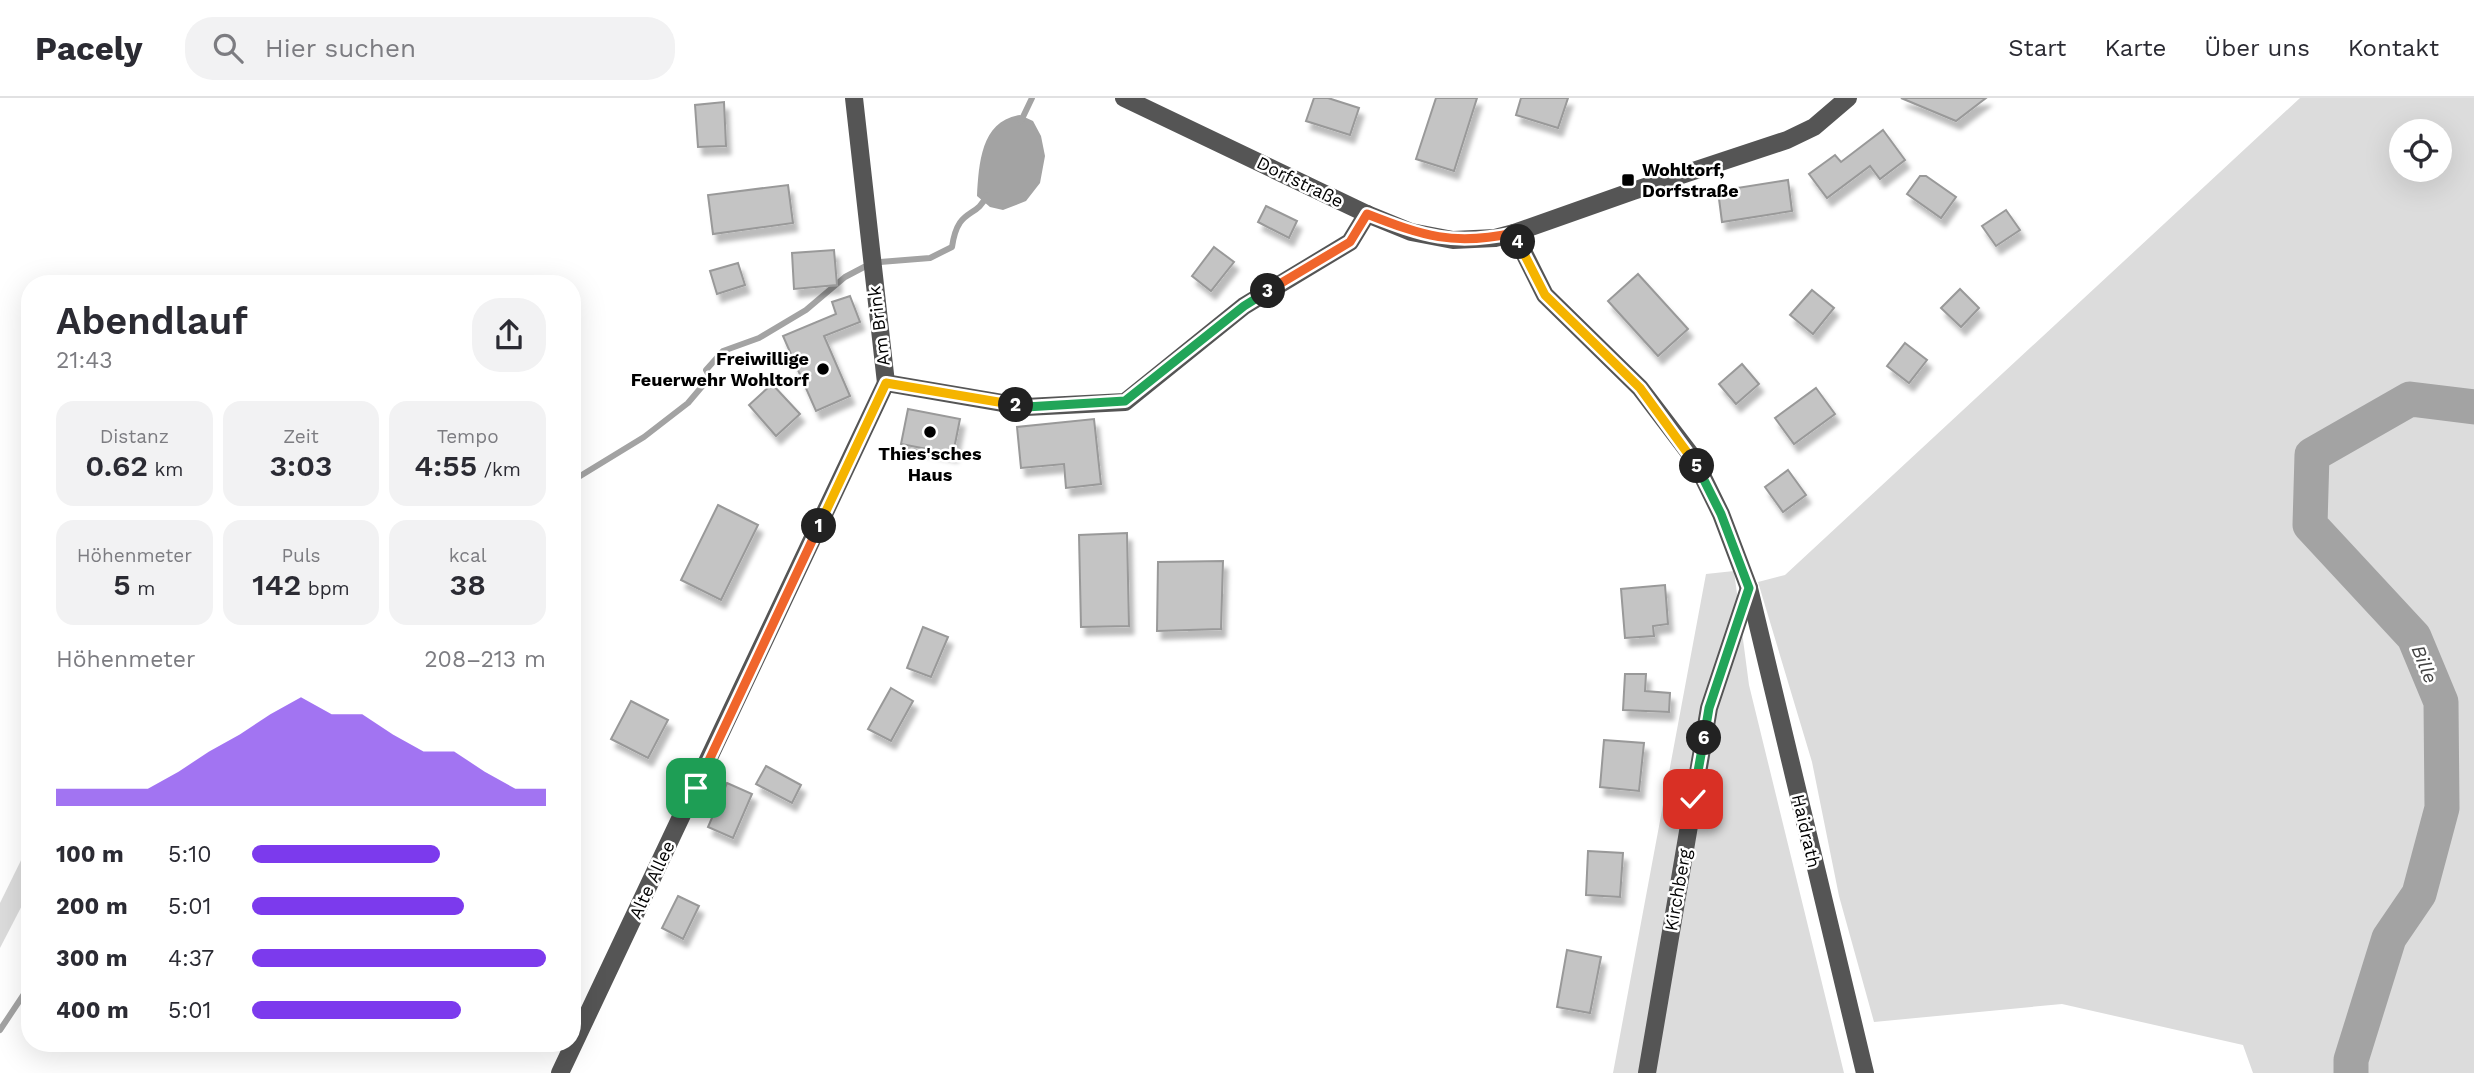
<!DOCTYPE html>
<html lang="de">
<meta charset="utf-8">
<style>
:root{--surface:#fff;--page:#f2f2f3;--text:#2b2b33;--muted:#7c7c81;--line:#e1e1e2;--accent:#7c3aed}
body{margin:0;font-family:"Work Sans",sans-serif;background:var(--page);color:var(--text);height:100vh;display:flex;flex-direction:column;font-size:26px;white-space:nowrap}
*{box-sizing:border-box;margin:0}
p{font-size:23px;color:var(--muted)}
.icon{flex:none;width:38px;height:38px;fill:none;stroke:currentColor;stroke-width:2;stroke-linecap:round;stroke-linejoin:round}
.map{position:relative;flex:1;overflow:hidden}
.details{position:absolute;left:21px;top:177px;width:560px;height:777px;display:flex;flex-direction:column;background:var(--surface);border-radius:28px;box-shadow:0 7px 28px #0002}
.details>*{flex:none}
.tools{position:absolute;left:2389px;top:21px;display:grid;gap:14px}
.tools a{display:grid;place-items:center;width:63px;height:63px;border-radius:50%;background:var(--surface);box-shadow:0 7px 28px #0002;font-size:35px}
.pin{position:absolute;display:grid;place-items:center;width:60px;height:60px;color:#fff;margin:-30px;border-radius:14px;box-shadow:0 4px 10px #0006}
.km{position:absolute;width:35px;height:35px;margin:-18px;border-radius:50%;background:#222;color:#fff;font-size:19px;line-height:35px;text-align:center}
.round{display:grid;place-items:center;flex:none;width:74px;height:74px;border-radius:28px;background:var(--page)}
.headline{display:flex;align-items:center;justify-content:space-between;height:119px;padding:0 35px}
h1{font-size:38px;font-weight:600;line-height:52px}
.stats{display:grid;grid-template-columns:repeat(3,1fr);gap:10px;height:119px;padding:7px 35px}
.stats div{display:grid;align-content:center;border-radius:18px;background:var(--page);text-align:center}
.stats b{font-size:30px;font-weight:600}
.stats small{font-size:19px;font-weight:400}
.stats p{font-size:19px}
.chart{height:196px;padding:14px 35px}
.chart p{display:flex;justify-content:space-between}
.chart svg{width:100%;height:126px;margin-top:7px;fill:var(--accent);opacity:.7}
ul{padding:0 35px;list-style:none;font-size:23px}
li{display:grid;grid-template-columns:112px 84px 1fr;align-items:center;height:52px}
li i{height:18px;border-radius:9px;background:var(--accent)}
header{display:flex;align-items:center;gap:42px;box-sizing:border-box;height:98px;padding:0 35px;background:var(--surface);border-bottom:2px solid var(--line)}
header strong{font-size:33px}
nav{display:flex;gap:38px;margin-inline-start:auto;font-size:24px}
.search{width:490px;height:63px;background:var(--page);display:flex;align-items:center;gap:18px;box-sizing:border-box;padding:0 24px;border-radius:28px;color:var(--muted);font-size:26px}
.map>svg:first-child{display:block}
</style>
<header>
<strong>Pacely</strong>
<div class="search"><svg class="icon" aria-label="search" viewBox="0 0 24 24"><circle cx="10" cy="10" r="6"/><path d="M15 15l6 6"/></svg>Hier suchen</div>
<nav><a>Start</a><a>Karte</a><a>Über uns</a><a>Kontakt</a></nav>
</header>
<div class="map">
<svg width="2474" height="975" viewBox="0 0 2474 975">
<defs>
<filter id="shadow"><feDropShadow dx="4.5" dy="8" stdDeviation="2" flood-color="#0004"/></filter>
</defs>
<rect width="100%" height="100%" fill="#fff"/>
<!-- green -->
<g fill="#dcdcdc" fill-rule="evenodd">
<path d="M2300,0h174v975h-221l-10,-28 -181,-41 -188,18 -35,-126 -27,-134 -54,-180 27,-7zM2440,33v39h-39v-39z"/>
<path d="M1734,473l15,114 95,388h-231l93,-499z"/>
<path d="M30,744v48l-30,58v-45z"/>
</g>
<!-- water -->
<path fill="#a3a3a3" d="M1020,17l13,6 8,15 4,20 -5,27 -14,18 -23,9 -13,-3 -13,-11c2,-33 4,-75 43,-81z"/>
<g fill="none" stroke-linecap="round" stroke-linejoin="round">
<!-- stream -->
<g stroke="#a3a3a3" stroke-width="6">
<path d="M1021,23l11,-23"/>
<path d="M880,164l50,-4 22,-11c6,-41 24,-27 35,-52"/>
<path d="M572,383l72,-44 44,-34 22,-26 -4,-7 17,-19 36,-13 47,-28 39,-33 19,-10"/>
<path d="M0,932l30,-45"/>
</g>
<!-- river -->
<path stroke="#a3a3a3" stroke-width="35" d="M2351,975v-13l38,-122 30,-44 23,-86 -1,-106 -27,-65 -104,-112 2,-70 98,-56 64,8"/>
</g>
<!-- building -->
<g fill="#c4c4c4" stroke="#999" stroke-width="2" filter="url(#shadow)">
<path d="M1314,0h14l31,10 -9,27 -44,-14z"/>
<path d="M1436,0h41l-23,73 -38,-12z"/>
<path d="M1521,0h47l-10,30 -42,-13z"/>
<path d="M1901,0h85l-30,23z"/>
<path d="M724,4l2,44 -28,1 -3,-42z"/>
<path d="M1883,32l22,30 -25,19 -10,-13 -43,32 -18,-24 26,-19 6,7z"/>
<path d="M1920,78h6l30,21 -15,21 -34,-24z"/>
<path d="M1788,82l4,31 -70,11 -4,-31z"/>
<path d="M788,87l5,38 -80,11 -5,-39z"/>
<path d="M1266,108l31,15 -8,17 -31,-16z"/>
<path d="M2006,112l14,20 -24,16 -14,-20z"/>
<path d="M1214,149l20,15 -23,29 -19,-15z"/>
<path d="M834,152l3,35 -43,4 -2,-36z"/>
<path d="M738,165l7,22 -28,9 -7,-23z"/>
<path d="M1638,176l50,55 -30,27 -50,-55z"/>
<path d="M1960,191l19,19 -18,19 -20,-19z"/>
<path d="M1812,192l22,18 -21,26 -23,-19z"/>
<path d="M850,198l10,26 -36,14 26,60 -34,15 -33,-75 53,-22 -4,-12z"/>
<path d="M1905,245l22,17 -18,23 -22,-17z"/>
<path d="M1742,266l17,20 -23,20 -17,-20z"/>
<path d="M772,286l28,30 -24,22 -27,-31z"/>
<path d="M1816,290l19,26 -41,30 -19,-26z"/>
<path d="M908,311l52,10 -7,35 -52,-10z"/>
<path d="M1094,321l7,65 -35,4 -2,-24 -43,4 -4,-41z"/>
<path d="M1788,372l18,25 -23,17 -18,-25z"/>
<path d="M718,407l40,20 -37,75 -40,-20z"/>
<path d="M1127,435l2,93 -48,1 -2,-92z"/>
<path d="M1223,463l-2,68 -64,2 1,-69z"/>
<path d="M1665,487l3,39 -15,2 1,10 -29,2 -4,-49z"/>
<path d="M923,529l25,10 -17,40 -24,-9z"/>
<path d="M1625,576h21l-1,17 25,2 -1,19 -46,-2z"/>
<path d="M891,590l22,13 -22,40 -23,-12z"/>
<path d="M631,603l37,19 -20,38 -37,-19z"/>
<path d="M1604,642l40,3 -5,48 -39,-4z"/>
<path d="M766,668l35,19 -9,18 -36,-19z"/>
<path d="M727,685l25,11 -19,44 -25,-11z"/>
<path d="M1588,753l35,2 -3,44 -34,-2z"/>
<path d="M678,798l21,10 -16,33 -21,-11z"/>
<path d="M1567,852l34,7 -11,56 -33,-6z"/>
</g>
<g fill="none" stroke-linecap="round" stroke-linejoin="round">
<!-- minor -->
<g stroke="#555" stroke-width="18">
<path d="M854,0l32,285"/>
<path d="M1124,0l243,116 44,18 42,8 42,-2 19,-5 119,-42 154,-51 27,-13 34,-29"/>
<path d="M1514,135l31,62 95,93 54,71 27,55 28,74 116,485"/>
<path d="M886,285l140,24 99,-5 119,-96 106,-64 17,-28"/>
<path d="M560,975l326,-690"/>
<path d="M1647,975l62,-365 40,-120"/>
</g>
</g>
<g fill="none" stroke-linecap="round" stroke-linejoin="round">
<!-- split-1 casing -->
<g stroke="#fff" stroke-width="14">
<path id="split-1" d="M696,690l123,-262"/>
</g>
<!-- split-2 casing -->
<g stroke="#fff" stroke-width="14">
<path id="split-2" d="M819,428l67,-143 130,22"/>
</g>
<!-- split-3 casing -->
<g stroke="#fff" stroke-width="14">
<path id="split-3" d="M1016,307l10,2 99,-6 119,-95 24,-15"/>
</g>
<!-- split-4 casing -->
<g stroke="#fff" stroke-width="14">
<path id="split-4" d="M1268,193l82,-49 17,-28c56,22 86,32 147,19l4,9"/>
</g>
<!-- split-5 casing -->
<g stroke="#fff" stroke-width="14">
<path id="split-5" d="M1518,144l27,53 95,93 57,78"/>
</g>
<!-- split-6 casing -->
<g stroke="#fff" stroke-width="14">
<path id="split-6" d="M1697,368l24,48 28,74 -40,120 -5,30"/>
</g>
<!-- split-7 casing -->
<g stroke="#fff" stroke-width="14">
<path id="split-7" d="M1693,701l11,-61"/>
</g>
<!-- split-1 -->
<use href="#split-1" stroke="#f0652b" stroke-width="9"/>
<!-- split-2 -->
<use href="#split-2" stroke="#f5b400" stroke-width="9"/>
<!-- split-3 -->
<use href="#split-3" stroke="#22a559" stroke-width="9"/>
<!-- split-4 -->
<use href="#split-4" stroke="#f0652b" stroke-width="9"/>
<!-- split-5 -->
<use href="#split-5" stroke="#f5b400" stroke-width="9"/>
<!-- split-6 -->
<use href="#split-6" stroke="#22a559" stroke-width="9"/>
<!-- split-7 -->
<use href="#split-7" stroke="#22a559" stroke-width="9"/>
</g>
<!-- markers -->
<g fill="#000" stroke="#fff" stroke-width="2.5">
<rect x="1621" y="75" width="14" height="14" rx="3.5"/>
<circle cx="823" cy="271" r="7"/>
<circle cx="930" cy="334" r="7"/>
</g>
<g text-anchor="middle" stroke-width="5" stroke-linejoin="round" paint-order="stroke">
<!-- poi labels -->
<g font-size="18" font-weight="bold" fill="#000" stroke="#fff" text-anchor="start">
<text x="1642" y="78">Wohltorf,<tspan x="1642" dy="21">Dorfstraße</tspan></text>
<text x="809" y="267" text-anchor="end">Freiwillige<tspan x="809" dy="21">Feuerwehr Wohltorf</tspan></text>
<text x="930" y="362" text-anchor="middle">Thies'sches<tspan x="930" dy="21">Haus</tspan></text>
</g>
<!-- street labels -->
<g font-size="18" fill="#000" stroke="#fff">
<text transform="translate(1300 84) rotate(26)" y="6">Dorfstraße</text>
<text transform="translate(879 228) rotate(-97)" y="6">Am Brink</text>
<text transform="translate(1806 733) rotate(77)" y="6">Haidrath</text>
<text transform="translate(652 782) rotate(-65)" y="6">Alte Allee</text>
<text transform="translate(1678 792) rotate(-80)" y="6">Kirchberg</text>
</g>
<!-- water labels -->
<g font-size="19" font-style="italic" fill="#444" stroke="#fff">
<text transform="translate(2425 566) rotate(68)" y="7">Bille</text>
</g>
</g>
</svg>
<div class="tools">
<a><svg class="icon" aria-label="locate" viewBox="0 0 24 24"><circle cx="12" cy="12" r="6"/><path d="M12 2v4M12 18v4M2 12h4M18 12h4"/></svg></a>
</div>
<div class="pin" style="left:696px;top:690px;background:#1e9e55"><svg class="icon" aria-label="arrive" viewBox="0 0 24 24"><path d="M6 21V4h12l-3 4 3 4H6"/></svg></div>
<div class="pin" style="left:1693px;top:701px;background:#d93025"><svg class="icon" aria-label="check" viewBox="0 0 24 24"><path d="M5 12l5 5 9-10"/></svg></div>
<b class="km" style="left:819px;top:428px">1</b>
<b class="km" style="left:1016px;top:307px">2</b>
<b class="km" style="left:1268px;top:193px">3</b>
<b class="km" style="left:1518px;top:144px">4</b>
<b class="km" style="left:1697px;top:368px">5</b>
<b class="km" style="left:1704px;top:640px">6</b>
<section class="details">
<div class="headline"><div><h1>Abendlauf</h1><p>21:43</p></div><a class="round"><svg class="icon" aria-label="share" viewBox="0 0 24 24"><path d="M12 15V3M7 8l5-5 5 5M5 13v7h14v-7"/></svg></a></div>
<div class="stats">
<div><p>Distanz</p><b>0.62<small> km</small></b></div>
<div><p>Zeit</p><b>3:03</b></div>
<div><p>Tempo</p><b>4:55<small> /km</small></b></div>
</div>
<div class="stats">
<div><p>Höhenmeter</p><b>5<small> m</small></b></div>
<div><p>Puls</p><b>142<small> bpm</small></b></div>
<div><p>kcal</p><b>38</b></div>
</div>
<div class="chart"><p><span>Höhenmeter</span>208–213 m</p>
<svg viewBox="0 0 160 44" preserveAspectRatio="none"><path d="M0 44V38L10 38L20 38L30 38L40 32L50 25L60 19L70 12L80 6L90 12L100 12L110 19L120 25L130 25L140 32L150 38L160 38V44z"/></svg>
</div>
<ul>
<li><b>100 m</b>5:10<i style="width:64%"></i></li>
<li><b>200 m</b>5:01<i style="width:72%"></i></li>
<li><b>300 m</b>4:37<i style="width:100%"></i></li>
<li><b>400 m</b>5:01<i style="width:71%"></i></li>
</ul>
</section>
</div>
